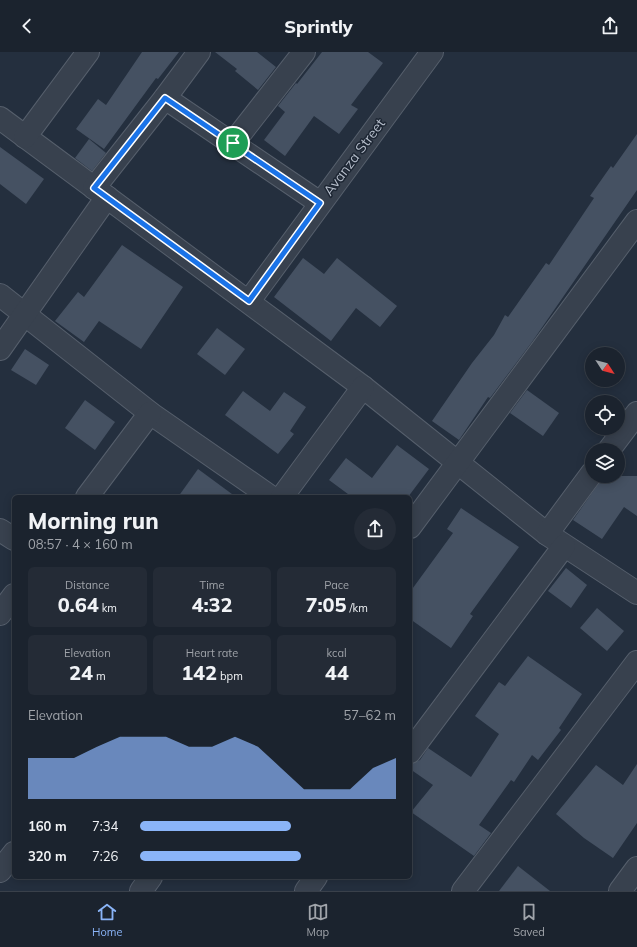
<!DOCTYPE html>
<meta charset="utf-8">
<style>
:root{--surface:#1b232e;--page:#242b36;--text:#f1f3f6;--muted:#a0a4aa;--line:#39404a;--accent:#8ab4f8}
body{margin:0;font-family:Mulish,sans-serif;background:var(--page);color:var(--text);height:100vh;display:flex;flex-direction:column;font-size:15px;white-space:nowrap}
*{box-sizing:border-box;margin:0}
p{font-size:13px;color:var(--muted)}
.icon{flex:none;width:22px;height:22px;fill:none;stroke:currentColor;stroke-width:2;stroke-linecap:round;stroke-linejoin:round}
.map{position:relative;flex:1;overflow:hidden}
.side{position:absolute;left:12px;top:443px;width:400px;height:384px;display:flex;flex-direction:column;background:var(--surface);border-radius:6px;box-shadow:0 2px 10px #0003,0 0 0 1px var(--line)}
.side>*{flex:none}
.needle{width:26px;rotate:126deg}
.tools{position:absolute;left:585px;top:295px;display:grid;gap:8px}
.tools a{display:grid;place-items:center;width:40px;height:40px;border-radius:50%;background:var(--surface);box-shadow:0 2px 10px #0003,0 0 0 1px var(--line);font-size:20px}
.pin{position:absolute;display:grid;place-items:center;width:34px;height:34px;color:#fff;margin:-17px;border:2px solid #fff;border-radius:50%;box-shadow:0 1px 4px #0007}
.round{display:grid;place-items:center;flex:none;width:42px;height:42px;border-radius:21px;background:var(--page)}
.overview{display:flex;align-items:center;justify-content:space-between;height:68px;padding:0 16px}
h1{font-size:22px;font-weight:800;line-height:30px}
.figures{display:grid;grid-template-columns:repeat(3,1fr);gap:6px;height:68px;padding:4px 16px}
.figures div{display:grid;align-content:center;border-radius:6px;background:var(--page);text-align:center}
.figures b{font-size:20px;font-weight:800}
.figures small{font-size:11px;font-weight:400}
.figures p{font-size:11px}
.chart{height:112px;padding:8px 16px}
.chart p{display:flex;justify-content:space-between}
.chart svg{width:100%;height:72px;margin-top:4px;fill:var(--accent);opacity:.7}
ul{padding:0 16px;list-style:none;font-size:13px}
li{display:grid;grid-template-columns:64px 48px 1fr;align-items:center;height:30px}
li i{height:10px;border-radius:5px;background:var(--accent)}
header{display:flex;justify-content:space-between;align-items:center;height:52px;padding:0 16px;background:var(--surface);font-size:18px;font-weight:800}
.tabs{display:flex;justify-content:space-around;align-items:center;height:56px;border-top:1px solid var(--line);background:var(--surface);font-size:11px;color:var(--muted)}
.tabs a{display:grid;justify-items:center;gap:2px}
.tabs .active{color:var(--accent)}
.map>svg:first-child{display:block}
</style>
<header><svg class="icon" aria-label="back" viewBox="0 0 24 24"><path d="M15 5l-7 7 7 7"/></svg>Sprintly<svg class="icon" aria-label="share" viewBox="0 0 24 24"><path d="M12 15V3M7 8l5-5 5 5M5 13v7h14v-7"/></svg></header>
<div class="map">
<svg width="637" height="839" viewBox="0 0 637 839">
<rect width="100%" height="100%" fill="#242f3e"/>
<!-- building -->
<g fill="#455162">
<path d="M142,0h37l-21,27 -2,-1 -52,71 -28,-20 22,-30 8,6z"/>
<path d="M215,0h42l19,15 -18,23 -23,-19 2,-2z"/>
<path d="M322,0h46l15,11 -32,42 7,4 -19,25 -25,-18 -29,40 -21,-16 21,-28 -7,-6 18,-23 1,1z"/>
<path d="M637,82v56l-105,152 -42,56 -2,-1 -29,43 -27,-19 40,-58 22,-28 11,-20 3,2 38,-54 3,2 45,-67 -4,-2 21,-30 2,2z"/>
<path d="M89,87l17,14 -14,18 -17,-13z"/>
<path d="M0,95l44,32 -18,25 -26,-20z"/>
<path d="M122,193l61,42 -42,62 -42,-28 -15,21 -29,-21 23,-29 6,5z"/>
<path d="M303,206l21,16 13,-16 60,48 -17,21 -24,-19 -25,33 -57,-44z"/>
<path d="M217,276l28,21 -20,26 -28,-21z"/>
<path d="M25,297l24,16 -13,20 -25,-15z"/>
<path d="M527,338l32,23 -16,23 -33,-23z"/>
<path d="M243,339l27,20 14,-19 22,15 -16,24 4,3 -16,20 -53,-39z"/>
<path d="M85,348l30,22 -20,28 -30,-22z"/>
<path d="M397,393l32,24 -21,28h-56l-23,-17 17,-22 26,20z"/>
<path d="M198,417l38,28h-58z"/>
<path d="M604,424h33v40l-13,-9 -22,32 -29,-19z"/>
<path d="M461,456l58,39 -49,67 3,2 -22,32 -41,-29v-27l43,-59 -6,-4z"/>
<path d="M566,516l21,17 -16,23 -23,-17z"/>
<path d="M597,556l27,23 -17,20 -27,-23z"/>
<path d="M528,604l54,38 -23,34 2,2 -23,30 -6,-5 -18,27 -3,-2 -32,45 12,8 -17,23 -63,-44 22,-27 -23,-16v-5l10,-4 8,-12 43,29 28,-43 -24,-18 24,-34 6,4z"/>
<path d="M637,712v59l-24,35 -29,-20 -28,-24 40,-49 27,20z"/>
<path d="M518,814l32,25h-51z"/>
</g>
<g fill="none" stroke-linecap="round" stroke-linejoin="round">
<!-- minor casing -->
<g stroke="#565f6c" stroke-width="24">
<g id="minor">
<path d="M165,46l155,105"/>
<path d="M0,66l363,269 184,147 90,59"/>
<path d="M25,85l63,-85"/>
<path d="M233,91l71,-91"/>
<path d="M94,136l71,-90 34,-46"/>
<path d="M0,243l150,118 121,84"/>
<path d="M249,249l183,-249"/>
<path d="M0,297l107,-152"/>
<path d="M609,398l28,-37"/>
<path d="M87,445l63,-84"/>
<path d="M282,445l81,-110"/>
<path d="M410,475l227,-306"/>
<path d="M0,478l14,9"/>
<path d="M547,482l45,-61"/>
<path d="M0,562l14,-19"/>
<path d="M410,700l154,-206"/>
<path d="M0,819l14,-18"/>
<path d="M141,839l10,-14"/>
<path d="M306,839l10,-14"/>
<path d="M463,839l174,-229"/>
<path d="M620,839l17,-23"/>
</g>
</g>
<!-- minor -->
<use href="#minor" stroke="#38414e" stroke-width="22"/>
</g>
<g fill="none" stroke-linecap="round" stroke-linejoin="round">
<!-- route casing -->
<g stroke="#fff" stroke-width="8">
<path id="route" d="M165,46l155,105 -71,98 -155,-113z"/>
</g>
<!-- route -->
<use href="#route" stroke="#1a73e8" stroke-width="5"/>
</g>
<g text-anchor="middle" stroke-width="3" stroke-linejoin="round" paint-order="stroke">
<!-- street labels -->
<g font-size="14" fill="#b4bcc9" stroke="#1d2633">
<text transform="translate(354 105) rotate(-53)" y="5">Avanza Street</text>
</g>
</g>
</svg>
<div class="tools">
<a><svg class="needle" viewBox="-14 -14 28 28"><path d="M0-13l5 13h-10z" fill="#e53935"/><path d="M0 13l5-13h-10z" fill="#a0a4aa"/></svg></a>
<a><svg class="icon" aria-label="locate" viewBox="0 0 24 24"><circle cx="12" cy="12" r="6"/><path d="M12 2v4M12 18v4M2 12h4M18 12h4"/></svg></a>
<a><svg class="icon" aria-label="layers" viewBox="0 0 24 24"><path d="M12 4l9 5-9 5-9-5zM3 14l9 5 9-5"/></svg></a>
</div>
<div class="pin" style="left:233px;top:91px;background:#1e9e55"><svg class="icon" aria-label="arrive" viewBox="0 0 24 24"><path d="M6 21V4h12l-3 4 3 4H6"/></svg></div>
<section class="side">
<div class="overview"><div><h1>Morning run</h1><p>08:57 · 4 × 160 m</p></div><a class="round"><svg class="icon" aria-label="share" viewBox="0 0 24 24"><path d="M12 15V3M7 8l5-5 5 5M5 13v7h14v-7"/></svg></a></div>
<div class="figures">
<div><p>Distance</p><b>0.64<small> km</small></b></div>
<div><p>Time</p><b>4:32</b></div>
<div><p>Pace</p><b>7:05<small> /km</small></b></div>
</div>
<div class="figures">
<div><p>Elevation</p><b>24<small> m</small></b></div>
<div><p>Heart rate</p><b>142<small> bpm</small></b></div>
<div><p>kcal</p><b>44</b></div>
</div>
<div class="chart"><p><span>Elevation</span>57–62 m</p>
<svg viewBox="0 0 160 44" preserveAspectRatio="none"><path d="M0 44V19L10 19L20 19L30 12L40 6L50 6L60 6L70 12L80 12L90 6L100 12L110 25L120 38L130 38L140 38L150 25L160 19V44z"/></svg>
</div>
<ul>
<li><b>160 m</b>7:34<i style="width:59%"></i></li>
<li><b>320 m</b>7:26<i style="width:63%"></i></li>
</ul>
</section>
</div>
<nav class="tabs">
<a class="active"><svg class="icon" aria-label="home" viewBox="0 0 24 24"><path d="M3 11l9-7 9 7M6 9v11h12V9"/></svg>Home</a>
<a><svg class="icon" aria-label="map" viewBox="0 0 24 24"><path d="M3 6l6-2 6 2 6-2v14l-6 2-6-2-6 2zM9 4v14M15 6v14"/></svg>Map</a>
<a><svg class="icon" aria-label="saved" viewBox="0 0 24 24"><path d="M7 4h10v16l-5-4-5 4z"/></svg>Saved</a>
</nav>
